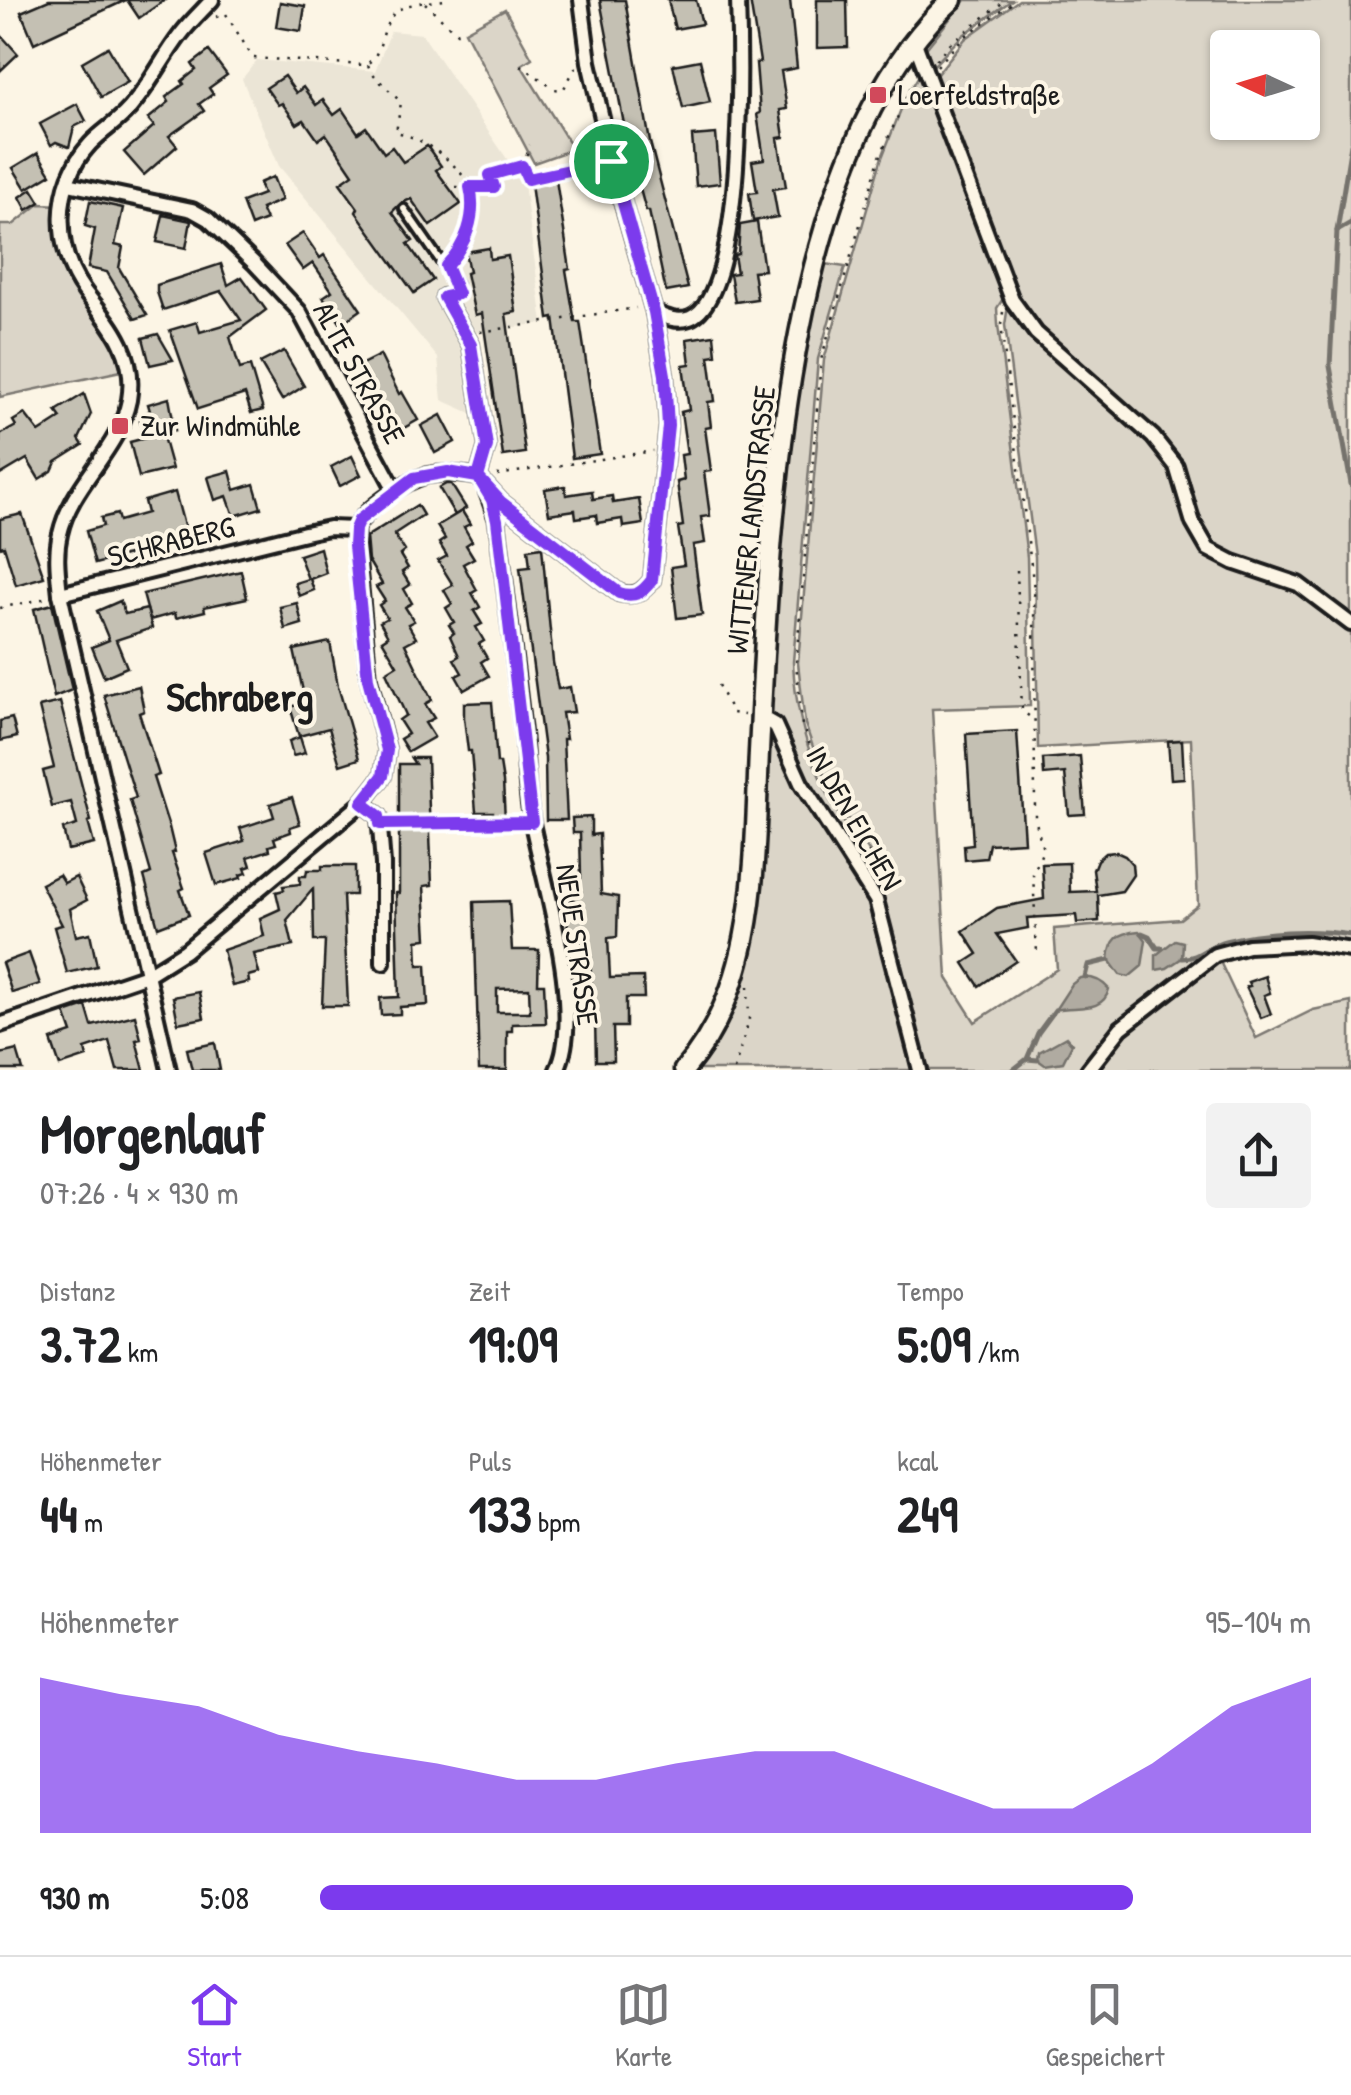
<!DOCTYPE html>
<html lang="de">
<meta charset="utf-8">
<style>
:root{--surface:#fff;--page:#f2f2f2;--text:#202124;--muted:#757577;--line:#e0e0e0;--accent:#7c3aed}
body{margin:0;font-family:"Patrick Hand",sans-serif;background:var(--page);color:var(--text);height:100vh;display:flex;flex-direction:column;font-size:38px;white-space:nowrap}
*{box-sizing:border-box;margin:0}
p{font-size:32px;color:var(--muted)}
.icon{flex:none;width:55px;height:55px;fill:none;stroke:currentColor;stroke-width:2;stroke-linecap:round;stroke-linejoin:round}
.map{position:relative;height:1070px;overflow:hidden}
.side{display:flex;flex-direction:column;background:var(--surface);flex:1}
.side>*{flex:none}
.needle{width:65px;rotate:274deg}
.buttons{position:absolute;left:1210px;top:30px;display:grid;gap:20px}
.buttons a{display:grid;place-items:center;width:110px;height:110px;border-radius:10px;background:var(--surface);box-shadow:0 2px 8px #0004;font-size:50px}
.pin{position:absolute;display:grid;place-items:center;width:85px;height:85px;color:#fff;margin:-42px;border:5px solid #fff;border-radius:50%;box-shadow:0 2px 10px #0007}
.round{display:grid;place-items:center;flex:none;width:105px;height:105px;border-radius:10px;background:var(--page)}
.head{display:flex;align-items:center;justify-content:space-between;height:170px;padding:0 40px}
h1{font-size:55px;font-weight:700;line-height:75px}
.stats{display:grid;grid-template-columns:repeat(3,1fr);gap:15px;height:170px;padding:10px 40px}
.stats div{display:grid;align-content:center}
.stats b{font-size:50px;font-weight:700}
.stats small{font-size:28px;font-weight:400}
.stats p{font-size:28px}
.chart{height:280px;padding:20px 40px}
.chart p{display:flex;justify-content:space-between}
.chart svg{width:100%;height:180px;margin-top:10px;fill:var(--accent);opacity:.7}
ul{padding:0 40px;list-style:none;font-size:32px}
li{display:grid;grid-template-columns:160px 120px 1fr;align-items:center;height:75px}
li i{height:25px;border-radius:12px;background:var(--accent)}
.dock{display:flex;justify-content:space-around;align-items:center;height:140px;border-top:2px solid var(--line);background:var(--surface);font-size:28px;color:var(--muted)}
.dock a{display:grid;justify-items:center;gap:5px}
.dock .on{color:var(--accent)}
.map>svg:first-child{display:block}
</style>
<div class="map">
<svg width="1351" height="1070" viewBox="0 0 1351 1070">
<rect width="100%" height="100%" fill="#fcf5e5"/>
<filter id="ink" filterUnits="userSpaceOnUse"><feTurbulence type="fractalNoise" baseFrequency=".01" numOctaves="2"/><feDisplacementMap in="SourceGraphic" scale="20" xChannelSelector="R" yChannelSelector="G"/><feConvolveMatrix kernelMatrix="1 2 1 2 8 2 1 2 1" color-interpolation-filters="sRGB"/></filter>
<g filter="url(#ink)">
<!-- built -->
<path fill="#ebe5d6" d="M391,31l31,3 102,150 19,139 -75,11 -3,11 13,71 -36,-16 -4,-42 -159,-192 -37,-87 15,-19 118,11z"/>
<!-- green -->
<g fill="#dbd5c8" stroke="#7c7872" stroke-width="2.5" fill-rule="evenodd">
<path d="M965,0h47l-50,36 -28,29 -10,-14z"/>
<path d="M1019,0h332v618l-139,-73 -33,-80 -139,-135 -25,-33 -82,-218 32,-40zM1228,48h74v74h-74z"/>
<path d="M505,9l27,49 -11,7 52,84 -39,14 -69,-132z"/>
<path d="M918,77l10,12 78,205 -9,14 1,17 29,232 3,149 -98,3 15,269 28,44 82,-53 -3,-40 126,-10 18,-14 -7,-166 -153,9 -3,-192 -30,-231 2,-13 5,-4 137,131 21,28 35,84 90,36 56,44v315l-136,5 41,87 57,-28 38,-8v68h-654l8,-9 32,-66 23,-88 16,-310 12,-134 24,-154 13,-45 20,3 -27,92 -25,303c4,86 35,137 79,208l7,-3 -45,-70 -20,-47 -9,-26 -7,-61 26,-303 57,-200 24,-61z"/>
<path d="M39,204l22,1c0,27 -2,53 10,77 15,30 46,55 50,89l-121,26v-172h13z"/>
</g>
<!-- water -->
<g fill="#b0aba1" stroke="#75726c" stroke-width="2.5">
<path d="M1139,931l7,9 -4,26 -13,11 -9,-2 -11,-15c1,-21 9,-27 30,-29z"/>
<path d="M1175,940l8,2 -1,16 -15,10 -11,2v-15z"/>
<path d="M1080,978c12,-2 21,2 29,11 -6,25 -33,16 -54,21l17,-26z"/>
<path d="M1066,1037l6,7 -9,18 -18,3 -7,-5 1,-8z"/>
</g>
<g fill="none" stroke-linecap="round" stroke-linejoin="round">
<!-- stream -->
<g stroke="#75726c" stroke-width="5">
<path d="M1351,144l-14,87 -7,135 21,118"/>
<path d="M1337,231l14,-8"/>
<path d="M1142,933l7,3 8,12h5"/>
<path d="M1182,958c17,1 26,-13 43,-17 39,-10 86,-12 126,-6"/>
<path d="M1085,977l3,-12 21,-5"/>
<path d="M1027,1059l11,1"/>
<path d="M1013,1070l14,-11 11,-26 17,-23"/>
</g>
</g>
<!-- building -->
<g fill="#c4c0b3" stroke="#1c1c1c" stroke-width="2.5" fill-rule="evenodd">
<path d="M49,0h77l-92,43 -13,-31z"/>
<path d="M127,0h38l-26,18z"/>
<path d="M600,0h25l25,142 38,146 -22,4 -17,-81h-3l-18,-66z"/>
<path d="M668,0h28l6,24 -27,5z"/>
<path d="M750,0h40l7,68 -16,3 6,38 -7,1 4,27 -6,1 8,49 -13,2 5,28 -25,4 -4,-28 8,-1 -5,-31 12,-2 -7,-45 3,-1 -4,-50 4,-1z"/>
<path d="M817,0h30l1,47 -31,1z"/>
<path d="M280,2l25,4 -4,25 -25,-4z"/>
<path d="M0,34l18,20 -18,17z"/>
<path d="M108,47l20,35 -27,15 -19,-35z"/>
<path d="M209,51l18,24 -18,13 4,6 -14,10 5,7 -35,25 8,10 -33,29 -20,-23 30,-26 -6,-7 21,-17 -3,-5 18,-13 -2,-3 14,-11 -4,-6z"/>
<path d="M700,60l10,42 -27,6 -10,-43z"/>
<path d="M284,76l12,17 7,-6 13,18 7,-5 11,15 8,-6 16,24 8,-6 18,26 8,-6 11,15 24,-16 14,20 -5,4 25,34 -31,22 -19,-27 -10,4 -9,9 21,29 -5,3 25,36 -19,13 -58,-81 2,-4 -18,-25 13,-9 -27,-40 -8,6 -14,-20 -7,4 -15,-21 -4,2 -12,-17z"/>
<path d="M77,104l9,17 -12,6 -5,20 -13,-5 -5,3 -11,-21z"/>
<path d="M716,134l4,49 -24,3 -4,-50z"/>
<path d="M38,153l13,21 -25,15 -13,-21z"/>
<path d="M273,177l9,23 -21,9 5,11 -15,6 -9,-24 21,-8 -4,-11z"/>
<path d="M556,180l14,89 -4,1 9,52h5l20,132 -28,4 -18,-140 -5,1 -18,-135z"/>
<path d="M32,189l8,13 -13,8 -7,-13z"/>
<path d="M90,201l33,7 -8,37 8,2 -4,21 28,47 -12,4 -28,-47 -19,-4 7,-39 -10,-3z"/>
<path d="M163,215l28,6 -5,27 -29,-6z"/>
<path d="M757,222l7,48 -11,1 4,28 -22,3 -5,-28 7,-1 -3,-18 4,-1 2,-29z"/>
<path d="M303,233l17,25 4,-3 37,55 -20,14 -18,-27 9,-6 -19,-28 -10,7 -18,-25z"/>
<path d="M489,248l1,11 18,-3 8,56 -10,2 19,139 -22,3 -21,-143 -7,2 -9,-42 3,-1 -4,-20z"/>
<path d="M221,264l7,21 14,-8 24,33 -36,27 10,32 10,-3 13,44 -12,3 -6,-19 -47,15 -28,-79 27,-8 3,10 41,-12 -20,-29 -58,19 -6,-18v-7z"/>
<path d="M158,334l15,26 -23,5 -7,-27z"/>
<path d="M714,335l2,20 -7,1 6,45 -7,1 3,25 -6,1 6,43 -7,1 6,44 -9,1 4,26 -12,2 9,70 -25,3 -6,-51 13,-2 -6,-38 5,-1 -6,-44 7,-2 -3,-25 6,-1 -6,-42 8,-2 -6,-45 7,-1 -3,-25z"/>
<path d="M284,351l20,35 -22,14 -22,-37z"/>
<path d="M380,355l19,39 3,-2 16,28 -25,14 -35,-68z"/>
<path d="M84,394l7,20 -12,25 4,6 -27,17 -4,9 -13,8 -12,-20 -27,16v-40l16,-9 -3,-5 12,-7 14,18 22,-14 -5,-7z"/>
<path d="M169,398l6,32 -13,3 10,36 -33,8 -9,-35 15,-4 -5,-18 6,-1 -2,-6 6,-2 -2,-7z"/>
<path d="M441,415l14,27 -20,11 -14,-27z"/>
<path d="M352,456l9,19 -21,11 -9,-19z"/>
<path d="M230,471l5,19 19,-6 7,24 -27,8 -7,-20 -12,4 -7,-23z"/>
<path d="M446,484h5l15,24 -11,7 -16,-27z"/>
<path d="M565,486l1,9 26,-4 1,8 19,-3 1,7 26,-4 4,25 -20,3 -1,-8 -25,4 -1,-8 -20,3 -1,-8 -26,4 -4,-25z"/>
<path d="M175,492l14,52 -23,7 -1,-4 -21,4 -49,13 -9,-33 17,-5 -2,-8 16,-4 2,7 28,-8 -3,-12z"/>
<path d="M417,505l6,10 -29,19 11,17 -5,4 8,13 -6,4 8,13 -6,4 8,14 -7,4 9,14 -6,3 8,14 -11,6 27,56 -7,4 9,14 -9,5 9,14 -26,15 -8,-13 8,-5 -9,-14 7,-5 -20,-43 11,-7 -15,-25 6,-4 -8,-14 7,-4 -8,-13 6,-4 -9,-14 6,-3 -14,-24 -2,-23z"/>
<path d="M462,511l8,13 -6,3 8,14 -6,4 8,13 -11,6 14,26 -5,3 8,14 -6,4 8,13 -6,3 8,14 -5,3 8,14 -6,4 8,14 -25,14 -8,-14 6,-3 -8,-14 5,-3 -9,-20 4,-3 -5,-8 5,-3 -8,-14 6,-4 -8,-14 9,-5 -15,-24 9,-5 -8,-13 6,-4 -8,-13z"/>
<path d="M22,514l22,63 -28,8 -12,-39 -4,1v-28z"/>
<path d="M542,547l11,115 5,27 12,-2 4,25 -12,1 4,26h-3l4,81h-21l-1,-62 -25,-190 10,-1 -2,-18z"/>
<path d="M320,548l6,25 -16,6 4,11 -15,6 -4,-13 13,-4 -9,-24z"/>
<path d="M241,571l6,27 -43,9 1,4 -29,7 -1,-5 -25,7 -7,-26z"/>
<path d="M120,601l5,13 22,-5 5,19 -36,12 11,27 -23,10 -12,-30 17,-7 -12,-29z"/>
<path d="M297,603l5,21 -17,5 -5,-22z"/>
<path d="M52,604l20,86 -18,7 -20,-88z"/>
<path d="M330,642l8,44 21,73 -19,6 -11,-37 -30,8 -9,-29 13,-4 -2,-6 3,-1 -10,-46z"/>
<path d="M139,686l5,25 -5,2 20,62 -6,2 16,50 6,25 -3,1 12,35 -4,2 9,25 -31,12 -14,-51 7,-3 -21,-73 6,-2 -32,-103z"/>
<path d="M60,702l31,119 -3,1 6,22 -26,6 -5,-21 14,-4 -6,-23 -19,5 -9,-36 11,-3 -15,-61z"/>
<path d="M492,702l5,61h3l3,19 2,38h-12v-8h-17l-5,-61h-3l-4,-33v-15z"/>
<path d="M12,718l5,19 -17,4v-20z"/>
<path d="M1017,731l7,111 -35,2 -3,14 -21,2 -1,-15 9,-1 -7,-110z"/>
<path d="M300,737l5,16 -12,3 -4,-15z"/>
<path d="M1182,740l2,38 -13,1 -3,-38z"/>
<path d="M1080,756l5,58 -16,1 -4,-42 -21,2 -1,-16z"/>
<path d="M411,758h16l5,127 -8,1 3,53 -10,1 1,25h8l2,40 -28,2v7l-19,1 -1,-17 19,-1 -3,-104h3v-129h16z"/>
<path d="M292,797l8,27 -10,3 1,5 -17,6 2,6 -7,2 1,4 -22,7 3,9 -6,2 2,5 -7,2 1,3 -25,7 -10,-32 38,-12 -4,-13 34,-11 -4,-13z"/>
<path d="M591,817v18l8,-1 2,60 17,3 -1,40 -9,1 2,40 33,-1 1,21h-18v29h-13l1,34h-18l-1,-41h-8v-20h5l-2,-45h-9l-1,-19 -13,-2 2,-35h5v-22h7l-1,-44h-7l-1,-15z"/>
<path d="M1116,852l9,4 7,8 1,11 -11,16 -24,4 1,26 -22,2 -1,-8 -49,3 1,10 -31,6 19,27 -37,25 -15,-23 14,-9 -15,-23 34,-23 47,-9 -2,-35 27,-1 1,29 26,-1 -3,-21 4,-10 8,-7z"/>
<path d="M322,866h33v29h-12l5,111h-26l3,-65h-11l-1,-52 -26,31 6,26 -39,8 5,19 -11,3 1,6 -17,4 -9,-36 41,-14 -4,-18 20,-9 -4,-17 8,-2 -1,-4 17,-2v-8h6l1,-6h15z"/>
<path d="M59,875l5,8 12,-6 11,23 -17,9 6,27 14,-3 7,33 -30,7 -13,-46 8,-2 -21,-41z"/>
<path d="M509,901l3,49h27l-1,34h6l2,39 -34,1v7h-5v39h-28l-5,-168zM529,988l1,24h-33v-23z"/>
<path d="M29,953l11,31 -28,9 -10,-30z"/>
<path d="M1265,976l5,17 -6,2 7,19 -10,4 -15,-31 4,-1 -2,-4z"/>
<path d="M199,992l5,26 -26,5 -5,-26z"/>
<path d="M86,1006l6,20 43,-11 6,24 -5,1 8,30h-27l-8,-29 -24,8 2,8 -27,9 -9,-26 21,-7 -7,-20z"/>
<path d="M215,1043l5,27h-28l-5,-21z"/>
<path d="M17,1050l6,20h-23v-16z"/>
</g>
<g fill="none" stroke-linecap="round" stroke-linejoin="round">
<!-- service casing -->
<g stroke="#1c1c1c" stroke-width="14">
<path id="service" d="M404,209l53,76v9l-12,3"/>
</g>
<!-- minor casing -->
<g stroke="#1c1c1c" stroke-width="20">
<g id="minor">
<path d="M914,40l98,260 24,33 117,104 23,29 17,57 15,26 25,13 65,22 53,40"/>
<path d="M68,184l124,26 16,9 46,44 45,48 96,179"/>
<path d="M444,297l27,48 16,101 -9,31"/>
<path d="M654,312c11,5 23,11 36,6 56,-22 50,-264 48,-318"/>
<path d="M478,477l23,25 118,91c16,4 23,0 33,-13l16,-154 -3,-51 -11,-63 -37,-129 -28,-121 -8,-62"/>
<path d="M487,492l10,28c8,70 18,141 26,212 3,30 3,61 9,91 12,61 53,190 25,247"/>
<path d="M60,594l245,-61 24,-5 26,1"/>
<path d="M761,717l14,8 26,58 75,117 44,170"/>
<path d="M362,803l17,13 4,48v99"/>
<path d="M0,1025l147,-50 38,-24 177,-148 21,-27 4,-26 -18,-71 -14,-150c6,-12 15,-20 27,-29 35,-27 53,-31 96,-23"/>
<path d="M169,1070l-109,-476c-2,-20 -5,-40 0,-60 11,-50 59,-83 69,-134 8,-46 -18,-75 -44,-108 -32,-43 -32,-108 5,-148 14,-15 32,-24 44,-41 18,-22 30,-47 47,-69 9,-12 21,-23 31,-34"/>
<path d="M1088,1070l33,-42 94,-73 33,-9 59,-3 44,7"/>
</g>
</g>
<!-- secondary casing -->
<g stroke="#1c1c1c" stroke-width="25">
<path id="secondary" d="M684,1070c75,-86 70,-212 75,-318 11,-216 22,-598 193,-752"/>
</g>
<!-- path -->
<g stroke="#1c1c1c" stroke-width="2.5" stroke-dasharray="2.5 8" stroke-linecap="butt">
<path d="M425,3l32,30 8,-2"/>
<path d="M216,17l10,-3 27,44 111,7c21,-8 15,-41 33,-54 12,-9 34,-9 48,-11"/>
<path d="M936,60l12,-15 58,-45"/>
<path d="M368,65c6,14 23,25 33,38l-5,29c27,6 63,31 75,57 9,21 -4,54 -17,69"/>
<path d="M521,65l33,24 9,1 13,-23"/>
<path d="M937,66l27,-29 52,-37"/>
<path d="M523,165l7,-20"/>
<path d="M456,187h39l-5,-12 32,-9 6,13 68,-15"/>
<path d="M1003,312l-2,13 33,264 1,229 8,32 -10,24 4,79"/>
<path d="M480,332l156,-24"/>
<path d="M497,475l156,-24"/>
<path d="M1017,570l5,141 11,8"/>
<path d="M0,608l47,-10"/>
<path d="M718,685l14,28 12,2"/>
<path d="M396,823l122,-1"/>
<path d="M876,874l-1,-10 -43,-66 -20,-47 -10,-26 -6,-62 25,-303 58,-201 34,-77"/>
<path d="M734,1070l15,-49 -1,-35"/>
</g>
<!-- service -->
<use href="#service" stroke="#fcf5e5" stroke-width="6"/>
<!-- minor -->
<use href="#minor" stroke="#fcf5e5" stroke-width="12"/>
<!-- secondary -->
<use href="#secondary" stroke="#fcf5e5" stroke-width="18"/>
</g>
</g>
<g fill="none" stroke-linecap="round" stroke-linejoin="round" filter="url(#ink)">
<!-- route casing -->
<g stroke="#fff" stroke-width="20">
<path id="route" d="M611,161l-83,18 -6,-13 -32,9 4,12h-24c7,29 -4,58 -24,79l12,28 -14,3 27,48 16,101 -9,31 -30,-5 -34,6 -55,42 -4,9 -1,17 14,133 19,71 -4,26 -21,27 17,13 1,8 152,-2 -35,-302 -5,-20 -14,-23 23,25 118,91c16,5 23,0 33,-13l16,-154 -3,-51 -11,-63 -43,-151"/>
</g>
<!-- route -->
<use href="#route" stroke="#7c3aed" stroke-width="12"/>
</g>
<!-- markers -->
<g fill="#d1495b" stroke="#fcf5e5" stroke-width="4">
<rect x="868" y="85" width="20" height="20" rx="5"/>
<rect x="110" y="416" width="20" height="20" rx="5"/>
</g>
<g text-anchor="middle" stroke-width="8" stroke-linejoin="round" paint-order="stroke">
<!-- poi labels -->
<g font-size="30" fill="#1c1c1c" stroke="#fcf5e5" text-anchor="start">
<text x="898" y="105">Loerfeldstraße</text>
<text x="140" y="436">Zur Windmühle</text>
</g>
<!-- street labels -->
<g font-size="30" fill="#1c1c1c" stroke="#fcf5e5">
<text transform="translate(359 373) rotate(61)" y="10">ALTE STRASSE</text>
<text transform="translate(751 520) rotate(-84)" y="10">WITTENER LANDSTRASSE</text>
<text transform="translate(171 542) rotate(-14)" y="10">SCHRABERG</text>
<text transform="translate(854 818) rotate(60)" y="10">IN DEN EICHEN</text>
<text transform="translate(577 945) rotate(82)" y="10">NEUE STRASSE</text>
</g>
<!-- district labels -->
<g font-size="40" font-weight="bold" fill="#1c1c1c" stroke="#fcf5e5">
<text x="240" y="711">Schraberg</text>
</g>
</g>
</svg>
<div class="buttons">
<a><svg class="needle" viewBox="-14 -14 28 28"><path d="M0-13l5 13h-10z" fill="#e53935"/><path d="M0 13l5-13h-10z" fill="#757577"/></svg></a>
</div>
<div class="pin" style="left:611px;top:161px;background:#1e9e55"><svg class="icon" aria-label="arrive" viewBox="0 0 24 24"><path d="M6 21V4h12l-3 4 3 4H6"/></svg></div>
</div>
<section class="side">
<div class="head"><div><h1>Morgenlauf</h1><p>07:26 · 4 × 930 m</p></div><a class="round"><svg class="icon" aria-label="share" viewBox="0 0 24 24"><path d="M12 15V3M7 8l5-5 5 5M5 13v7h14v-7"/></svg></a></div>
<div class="stats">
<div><p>Distanz</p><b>3.72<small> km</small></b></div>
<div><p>Zeit</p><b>19:09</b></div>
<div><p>Tempo</p><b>5:09<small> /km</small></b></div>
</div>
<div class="stats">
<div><p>Höhenmeter</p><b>44<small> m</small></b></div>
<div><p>Puls</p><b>133<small> bpm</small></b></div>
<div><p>kcal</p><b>249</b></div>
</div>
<div class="chart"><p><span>Höhenmeter</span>95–104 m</p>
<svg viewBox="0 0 160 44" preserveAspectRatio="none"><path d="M0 44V6L10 10L20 13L30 20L40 24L50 27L60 31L70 31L80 27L90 24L100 24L110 31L120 38L130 38L140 27L150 13L160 6V44z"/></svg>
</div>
<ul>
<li><b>930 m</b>5:08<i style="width:82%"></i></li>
</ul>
</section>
<nav class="dock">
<a class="on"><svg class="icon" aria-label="home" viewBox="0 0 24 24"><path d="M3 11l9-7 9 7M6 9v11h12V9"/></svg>Start</a>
<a><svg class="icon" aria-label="map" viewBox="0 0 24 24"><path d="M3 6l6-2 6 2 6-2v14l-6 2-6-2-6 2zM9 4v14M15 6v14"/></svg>Karte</a>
<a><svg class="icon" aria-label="saved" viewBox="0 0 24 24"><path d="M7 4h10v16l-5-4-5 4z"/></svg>Gespeichert</a>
</nav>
